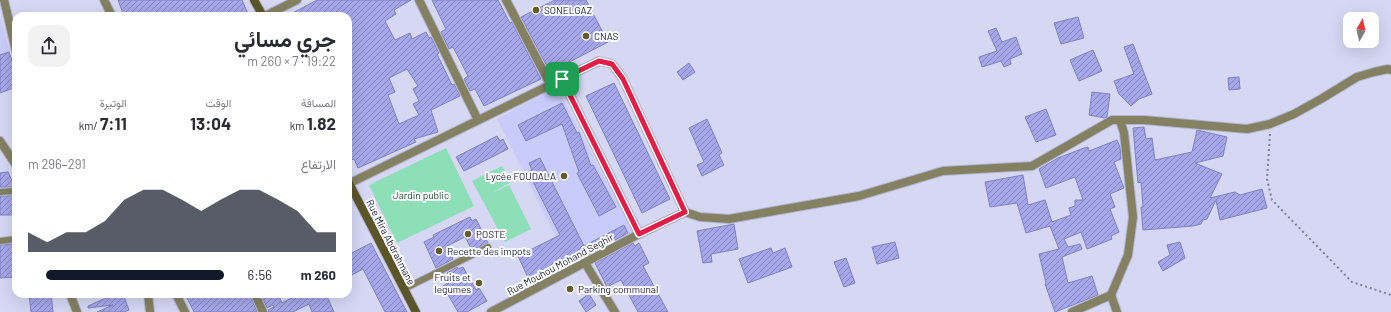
<!DOCTYPE html>
<html lang="ar">
<meta charset="utf-8">
<style>
:root{--surface:#fff;--page:#f2f2f3;--text:#2b2b33;--muted:#7c7c81;--accent:#111827}
body{margin:0;font-family:Barlow,Vazirmatn,sans-serif;background:var(--page);color:var(--text);direction:rtl;height:100vh;display:flex;flex-direction:column;font-size:15px;white-space:nowrap}
*{box-sizing:border-box;margin:0}
p{font-size:13px;color:var(--muted)}
.icon{flex:none;width:22px;height:22px;fill:none;stroke:currentColor;stroke-width:2;stroke-linecap:round;stroke-linejoin:round}
.map{position:relative;flex:1;overflow:hidden;direction:ltr}
.panel{position:absolute;left:12px;top:12px;width:340px;height:286px;display:flex;flex-direction:column;background:var(--surface);border-radius:12px;box-shadow:0 4px 16px #0002;direction:rtl}
.panel>*{flex:none}
.needle{width:26px;rotate:8deg}
.tools{position:absolute;left:1343px;top:12px;display:grid;gap:8px}
.tools a{display:grid;place-items:center;width:36px;height:36px;border-radius:8px;background:var(--surface);box-shadow:0 4px 16px #0002;font-size:20px}
.pin{position:absolute;display:grid;place-items:center;width:34px;height:34px;color:#fff;margin:-17px;border-radius:8px;box-shadow:0 2px 6px #0006}
.round{display:grid;place-items:center;flex:none;width:42px;height:42px;border-radius:12px;background:var(--page)}
.summary{display:flex;align-items:center;justify-content:space-between;height:68px;padding:0 16px}
h1{font-size:22px;font-weight:700;line-height:30px}
.stats{display:grid;grid-template-columns:repeat(3,1fr);gap:6px;height:68px;padding:4px 16px}
.stats div{display:grid;align-content:center}
.stats b{font-size:17px;font-weight:700}
.stats small{font-size:11px;font-weight:400}
.stats p{font-size:11px}
.chart{height:112px;padding:8px 16px}
.chart p{display:flex;justify-content:space-between}
.chart svg{width:100%;height:72px;margin-top:4px;fill:var(--accent);opacity:.7}
ul{padding:0 16px;list-style:none;font-size:13px}
li{display:grid;grid-template-columns:64px 48px 1fr;align-items:center;height:30px}
li i{height:10px;border-radius:5px;background:var(--accent)}
.map>svg:first-child{display:block}
</style>
<div class="map">
<svg width="1391" height="312" viewBox="0 0 1391 312">
<defs>
<pattern id="building-hatch" width="6" height="6" patternUnits="userSpaceOnUse"><rect width="6" height="6" fill="#a5a7ea"/><path d="M-1 1l2-2M0 6l6-6M5 7l2-2" fill="none" stroke="#8688bf"/></pattern>
</defs>
<rect width="100%" height="100%" fill="#d5d7f3"/>
<!-- built -->
<g fill="#c9ccfa">
<path d="M0,17l16,60v10l-16,5z"/>
<path d="M557,87l76,145 -63,34 -73,-147z"/>
</g>
<!-- garden -->
<g fill="#8cdfb7">
<path d="M446,148l28,58 -77,37 -28,-58z"/>
<path d="M502,166l9,16 -19,11 17,-8 22,44 -26,13 -33,-61z"/>
</g>
<!-- building -->
<g fill="url(#building-hatch)" stroke="#8081c1" fill-rule="evenodd">
<path d="M118,0h124l7,16h-125z"/>
<path d="M317,0h94l-17,10 2,4 -11,7 10,19 15,-7 2,6 14,-7 3,6 2,-1 8,16 -2,1 15,31 2,-1 6,12 -29,14 7,22 -24,7 2,3 -58,26 -4,-9 -6,2v-145h-21l-2,-4 -7,4h-31zM407,69l11,17 -5,3 6,12 -6,3 6,11 -20,9 -11,-29 7,-3 -6,-14z"/>
<path d="M432,0h66l12,23 2,-1 29,57 -57,27 -9,-17 -5,2 -6,-12 4,-3 -15,-29 -4,2 -8,-17 5,-3z"/>
<path d="M555,0h31l22,42 -58,30 -29,-55z"/>
<path d="M1078,17l6,21 -23,6 -7,-21z"/>
<path d="M996,28l6,14 14,-5 6,17 -12,5 1,5 -7,3 -3,-6 -19,6 -3,-10 18,-6 -9,-20z"/>
<path d="M1133,44l19,50 -13,5 -8,7 -12,-12 -5,-13 20,-7 -10,-27z"/>
<path d="M1093,50l9,21 -23,10 -9,-21z"/>
<path d="M9,52l5,14 -1,1 3,8v12l-16,6v-38z"/>
<path d="M689,63l6,9 -12,8 -6,-8z"/>
<path d="M1239,77l1,12 -11,1 -1,-12z"/>
<path d="M614,83l56,116 -28,14 -56,-117z"/>
<path d="M1092,92l18,2 -3,23 -2,1 -16,-3z"/>
<path d="M562,103l15,30 2,-1 12,34 2,-1 23,42 -17,9 -22,-43 2,-1 -17,-48 -36,17 -8,-16z"/>
<path d="M1046,109l10,26 -20,7 -11,-25z"/>
<path d="M707,119l15,34 -3,2 5,10 -22,11 -5,-11 7,-3 -15,-34z"/>
<path d="M1144,127l2,12 6,-1 3,22 37,-8 5,-22 30,7 -4,19 -28,7 27,11 -12,24 25,-6 5,3 22,-6 5,19 -47,12 -4,-20 -9,19 -4,1 -2,4 -8,2 -50,4 -2,-23h2l-2,-25 -3,1 -5,-55z"/>
<path d="M497,136l3,5 3,-2 5,10 -44,22 -8,-14z"/>
<path d="M1117,140l3,7 1,12 -7,3 10,26 -14,6 5,13 -5,2 9,23 -8,4 1,3 -25,10 -6,-17 -17,7 4,8 12,-3 2,5 -20,8 6,26 24,-7 6,19 -43,17 -10,-28 1,-1 -7,-29 20,-5 -9,-23 -24,7 -9,-30 -27,4 -5,-25 38,-7 5,30 17,-5 7,22 19,-7 -2,-7 6,-2v-6h8l-8,-23 -29,11 -7,-19 19,-11 26,-10 4,-1 1,4z"/>
<path d="M540,158l44,88 40,-21 4,8 -41,22 -57,27 -12,-26 42,-21 -32,-63 4,-2 -3,-7z"/>
<path d="M8,172l7,15h-15v-14z"/>
<rect x="0" y="196" width="16" height="19"/>
<path d="M470,217l2,4 4,-2 12,24 -16,7 -7,-13 -18,9 6,13 -17,9 -12,-26 10,-5 -1,-2z"/>
<path d="M734,224l4,25 -27,5 1,8 -9,1 -6,-32z"/>
<path d="M895,242l4,16 -22,6 -5,-17z"/>
<path d="M1180,242l5,16 -22,13 -5,-9 12,-7 -3,-10z"/>
<path d="M371,243l36,69h-22l-22,-43 -15,8v-22z"/>
<path d="M633,243l2,3 4,-3 10,20 -6,3 25,46h-30l-17,-32 -14,7 -12,-24z"/>
<path d="M16,244v33l-16,1v-33z"/>
<path d="M771,248l2,5 12,-5 7,19 -44,16 -9,-24z"/>
<path d="M846,258l9,25 -11,4 -10,-25z"/>
<path d="M457,267l1,2 5,-2 13,23 3,-2 8,13 -20,11h-9l-15,-26 8,-5 -4,-8z"/>
<path d="M29,294h22l2,18h-22z"/>
<path d="M115,294h8l6,16 -5,2h-27l16,-7 -25,3v-2z"/>
<path d="M185,294h65l7,18h-63z"/>
<path d="M261,294h17l4,9 17,-9h27l8,18h-22l-3,-8 -16,8h-25v-2l6,-3 -1,-2 -6,3z"/>
<path d="M589,294l7,11 -10,7 -7,-11z"/>
</g>
<g fill="none" stroke-linecap="round" stroke-linejoin="round">
<!-- lane casing -->
<g stroke="#b2b3cf" stroke-width="8">
<g id="lane">
<path d="M0,192l16,-1"/>
<path d="M0,241l16,-2"/>
<path d="M404,289l84,-42"/>
</g>
</g>
<!-- street casing -->
<g stroke="#b2b3cf" stroke-width="10">
<g id="street">
<path d="M4,0l12,51"/>
<path d="M104,0l8,16"/>
<path d="M419,0l59,120"/>
<path d="M506,0l44,84"/>
<path d="M265,16l32,-16"/>
<path d="M562,79l77,155"/>
<path d="M0,141l16,24"/>
<path d="M348,184l251,-123 13,3 11,15 62,133"/>
<path d="M585,263l30,49"/>
<path d="M70,294l7,18"/>
<path d="M148,294l2,18"/>
<path d="M176,294l9,18"/>
<path d="M255,294l8,18"/>
<path d="M1111,295l17,-40 5,-38 -9,-84 -4,-13"/>
<path d="M491,312l148,-78 46,-22 15,5 29,2 130,-23 84,-25 89,-5 80,-46h32l103,9 23,-5 24,-10 27,-15 36,-22 17,-5 14,-3 3,1"/>
<path d="M1072,312l39,-17 6,17"/>
</g>
</g>
<!-- secondary casing -->
<g stroke="#b2b3cf" stroke-width="10">
<g id="secondary">
<path d="M254,0l9,16"/>
<path d="M348,181l68,131"/>
</g>
</g>
<!-- path -->
<path stroke="#7f809b" stroke-width="2" stroke-dasharray="2 3" stroke-linecap="butt" d="M1270,134l-3,45 5,21 80,82 39,13"/>
<!-- lane -->
<use href="#lane" stroke="#848062" stroke-width="6"/>
<!-- street -->
<use href="#street" stroke="#848062" stroke-width="8"/>
<!-- secondary -->
<use href="#secondary" stroke="#5b5628" stroke-width="8"/>
</g>
<g fill="none" stroke-linecap="round" stroke-linejoin="round">
<!-- route casing -->
<g stroke="#fff" stroke-width="8">
<path id="route" d="M599,61l13,3 11,15 62,133 -46,22 -77,-155z"/>
</g>
<!-- route -->
<use href="#route" stroke="#e11d48" stroke-width="5"/>
</g>
<!-- markers -->
<g fill="#625c28" stroke="#fafafa" stroke-width="1.5">
<circle cx="536" cy="10" r="4"/>
<circle cx="586" cy="36" r="4"/>
<circle cx="564" cy="176" r="4"/>
<circle cx="468" cy="234" r="4"/>
<circle cx="439" cy="251" r="4"/>
<circle cx="479" cy="283" r="4"/>
<circle cx="570" cy="289" r="4"/>
</g>
<g text-anchor="middle" stroke-width="4" stroke-linejoin="round" paint-order="stroke">
<!-- poi labels -->
<g font-size="10" fill="#252540" stroke="#fafafa" text-anchor="start">
<text x="544" y="14">SONELGAZ</text>
<text x="594" y="40">CNAS</text>
<text x="556" y="180" text-anchor="end">Lycée FOUDALA</text>
<text x="476" y="238">POSTE</text>
<text x="447" y="255">Recette des impots</text>
<text x="471" y="281" text-anchor="end">Fruits et<tspan x="471" dy="12">legumes</tspan></text>
<text x="578" y="293">Parking communal</text>
</g>
<!-- park labels -->
<g font-size="10" fill="#24503c" stroke="#fafafa">
<text x="421" y="199">Jardin public</text>
</g>
<!-- street labels -->
<g font-size="10" fill="#252540" stroke="#fafafa">
<text transform="translate(391 242) rotate(63)" y="4">Rue Mira Abdrahmane</text>
<text transform="translate(560 264) rotate(-28)" y="4">Rue Mouhou Mohand Seghir</text>
</g>
</g>
</svg>
<div class="tools">
<a><svg class="needle" viewBox="-14 -14 28 28"><path d="M0-13l5 13h-10z" fill="#e53935"/><path d="M0 13l5-13h-10z" fill="#7c7c81"/></svg></a>
</div>
<div class="pin" style="left:562px;top:79px;background:#1e9e55"><svg class="icon" aria-label="arrive" viewBox="0 0 24 24"><path d="M6 21V4h12l-3 4 3 4H6"/></svg></div>
<section class="panel">
<div class="summary"><div><h1>جري مسائي</h1><p>19:22 · 7 × 260 m</p></div><a class="round"><svg class="icon" aria-label="share" viewBox="0 0 24 24"><path d="M12 15V3M7 8l5-5 5 5M5 13v7h14v-7"/></svg></a></div>
<div class="stats">
<div><p>المسافة</p><b>1.82<small> km</small></b></div>
<div><p>الوقت</p><b>13:04</b></div>
<div><p>الوتيرة</p><b>7:11<small> /km</small></b></div>
</div>
<div class="chart"><p><span>الارتفاع</span>291–296 m</p>
<svg viewBox="0 0 160 44" preserveAspectRatio="none"><path d="M0 44V32L10 38L20 32L30 32L40 25L50 12L60 6L70 6L80 12L90 19L100 12L110 6L120 6L130 12L140 19L150 32L160 32V44z"/></svg>
</div>
<ul>
<li><b>260 m</b>6:56<i style="width:91%"></i></li>
</ul>
</section>
</div>
